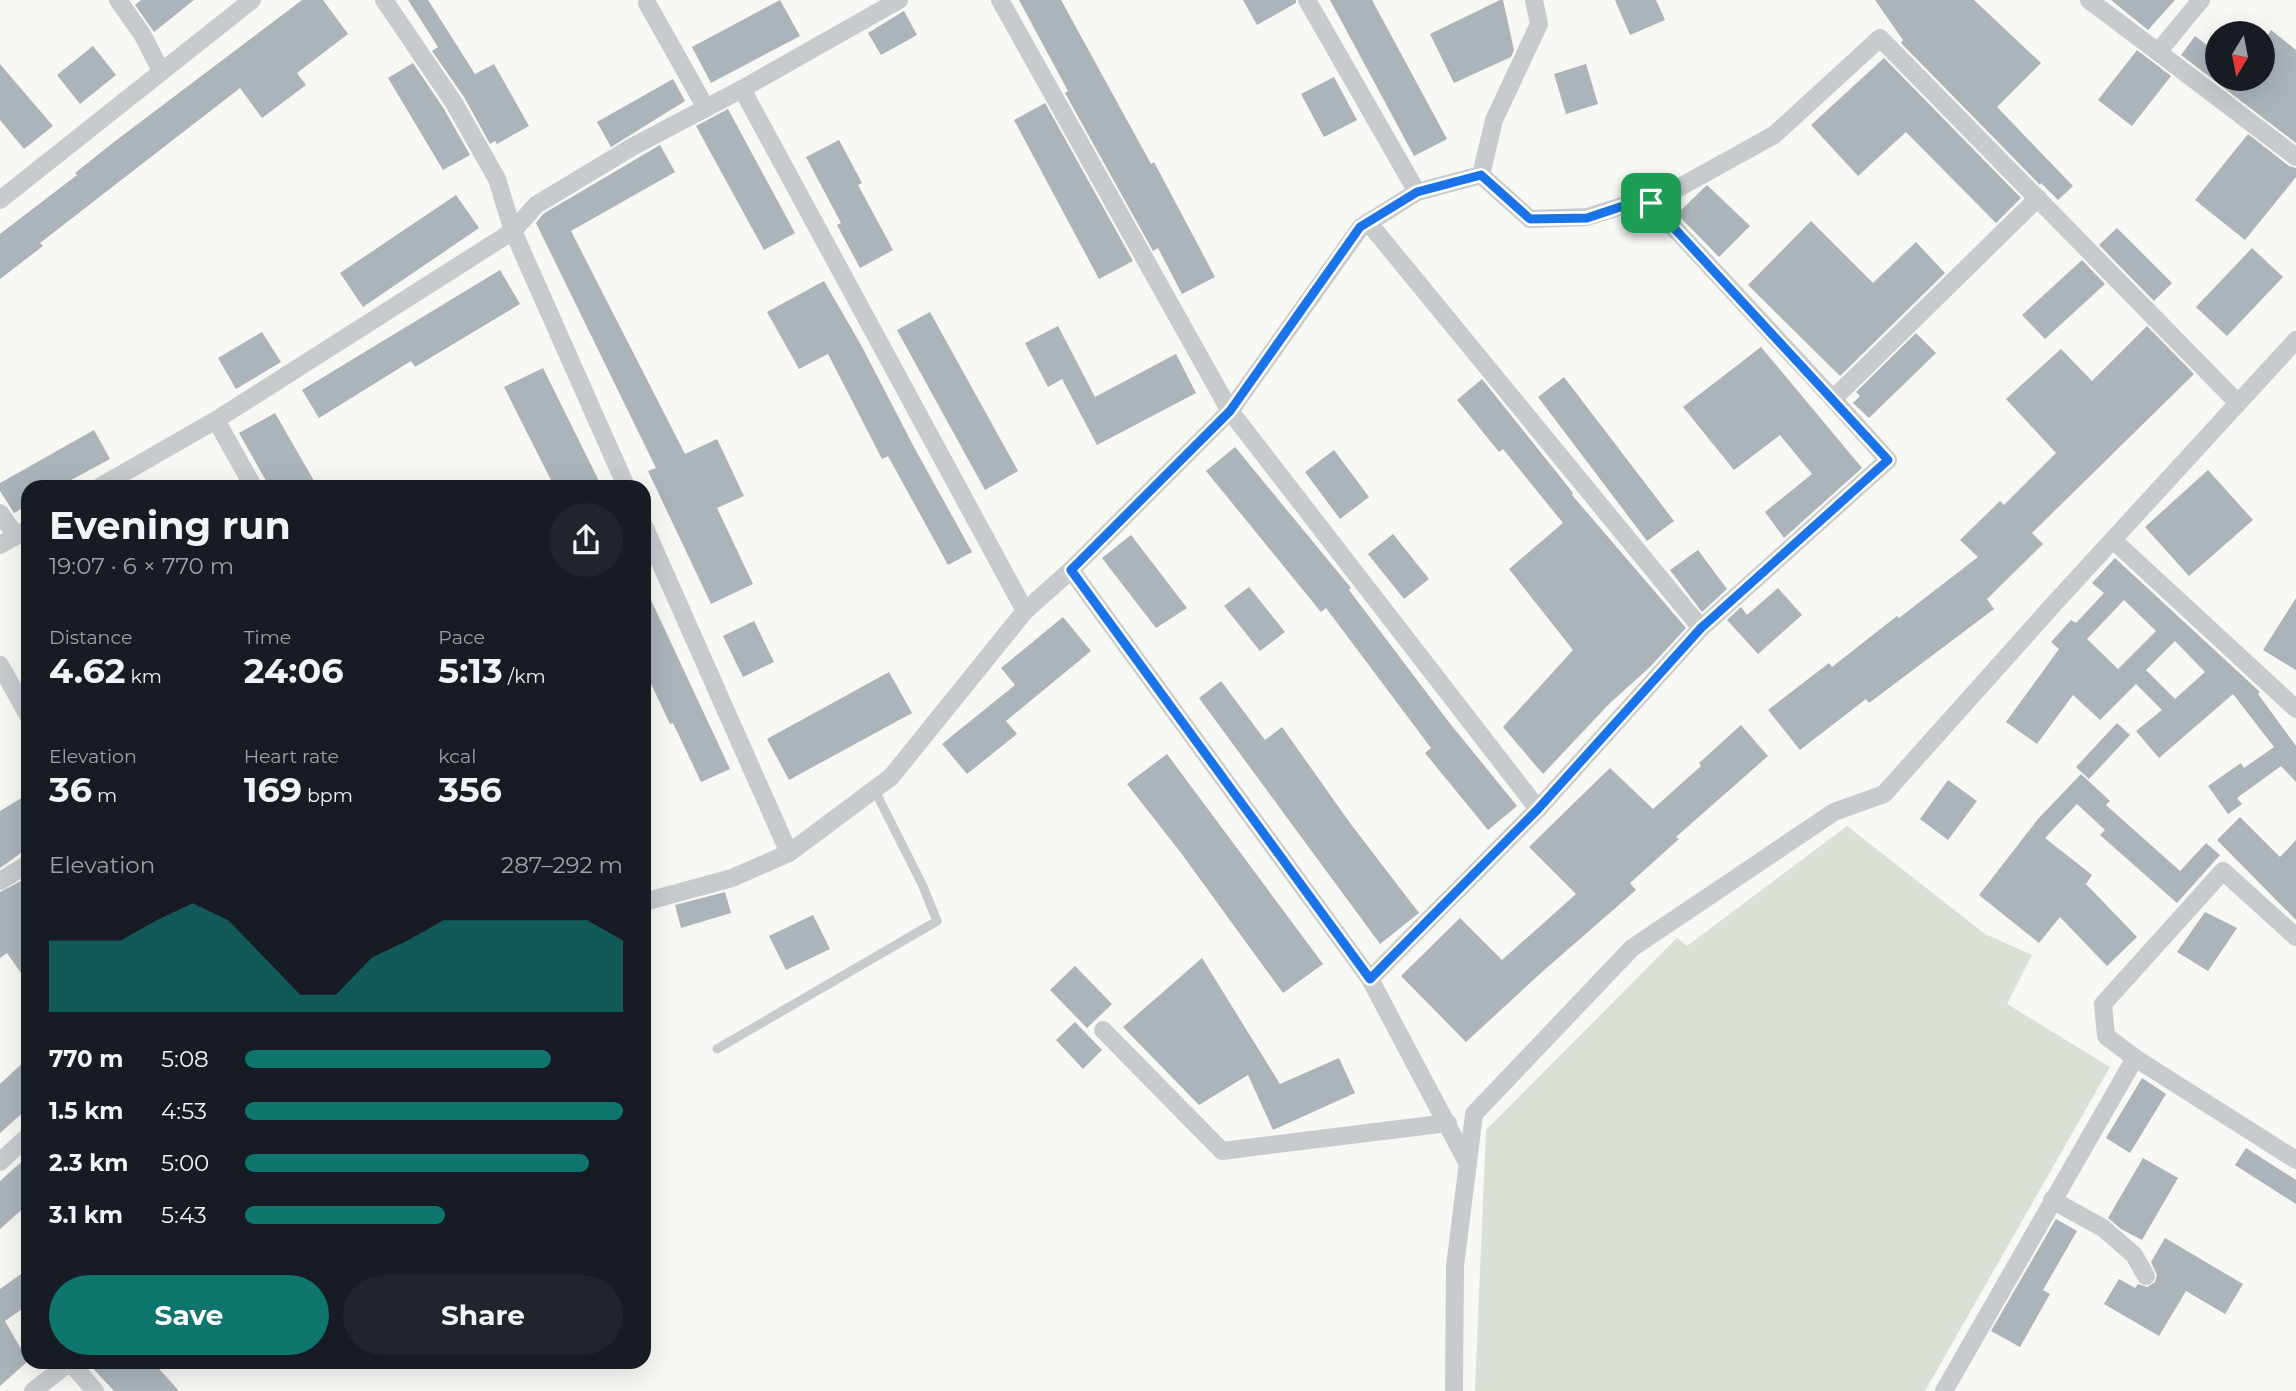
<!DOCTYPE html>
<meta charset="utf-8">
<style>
:root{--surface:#171b24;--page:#20242c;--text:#f1f3f6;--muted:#9ea1a6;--accent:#0f766e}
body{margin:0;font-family:Montserrat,sans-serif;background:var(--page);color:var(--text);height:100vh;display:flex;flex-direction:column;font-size:26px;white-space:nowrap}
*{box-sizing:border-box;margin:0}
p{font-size:23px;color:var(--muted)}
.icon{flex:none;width:38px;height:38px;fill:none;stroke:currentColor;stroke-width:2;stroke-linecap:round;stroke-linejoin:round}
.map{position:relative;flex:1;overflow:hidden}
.side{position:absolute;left:21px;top:480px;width:630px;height:889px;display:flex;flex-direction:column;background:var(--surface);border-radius:21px;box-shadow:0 7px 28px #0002}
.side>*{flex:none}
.needle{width:46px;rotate:190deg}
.buttons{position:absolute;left:2205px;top:21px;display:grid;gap:14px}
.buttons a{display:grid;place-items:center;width:70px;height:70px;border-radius:50%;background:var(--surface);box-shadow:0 7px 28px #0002;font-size:35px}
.pin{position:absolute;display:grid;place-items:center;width:60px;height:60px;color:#fff;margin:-30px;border-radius:14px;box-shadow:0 4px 10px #0006}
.round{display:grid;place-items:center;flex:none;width:74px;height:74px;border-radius:37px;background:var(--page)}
.overview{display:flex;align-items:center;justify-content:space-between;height:119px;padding:0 28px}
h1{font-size:38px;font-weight:700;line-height:52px}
.stats{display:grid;grid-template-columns:repeat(3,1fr);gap:10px;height:119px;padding:7px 28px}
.stats div{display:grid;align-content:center}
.stats b{font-size:35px;font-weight:700}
.stats small{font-size:19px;font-weight:400}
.stats p{font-size:19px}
.chart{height:196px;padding:14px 28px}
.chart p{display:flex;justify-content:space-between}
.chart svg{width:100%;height:126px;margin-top:7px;fill:var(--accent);opacity:.7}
.button{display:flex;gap:14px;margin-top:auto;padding:14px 28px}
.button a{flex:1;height:80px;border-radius:42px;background:var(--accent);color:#fff;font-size:28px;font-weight:700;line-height:80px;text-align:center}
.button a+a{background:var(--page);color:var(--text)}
ul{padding:0 28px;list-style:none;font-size:23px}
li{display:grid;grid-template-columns:112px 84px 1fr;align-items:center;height:52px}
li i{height:18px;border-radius:9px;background:var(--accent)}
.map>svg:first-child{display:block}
</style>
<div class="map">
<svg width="2296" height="1391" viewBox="0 0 2296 1391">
<rect width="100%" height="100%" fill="#f8f8f5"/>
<!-- green -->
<path fill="#d9e0d5" d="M1847,826l138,108 47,21 -25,49 103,63 -185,324h-450l11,-261 191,-192 10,8z"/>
<!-- building -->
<g fill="#abb4ba" fill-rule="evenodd">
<path d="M141,0h53l-40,32 -19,-27z"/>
<path d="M302,0h21l25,34 -51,39 9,12 -44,33 -22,-30 -200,155 3,3 -43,33v-45l77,-59 -2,-2 39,-31z"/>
<path d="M408,0h20l47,74 19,-10 35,62 -32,18 -2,-3 -5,3 -26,-47 -32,-46 6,-4z"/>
<path d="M780,0l20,36 -89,47 -19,-36z"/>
<path d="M1019,0h42l90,164 3,-2 61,115 -33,17 -24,-46 -5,3 -88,-158 3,-2z"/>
<path d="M1243,0h53v3l-39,22z"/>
<path d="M1330,0h42l75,139 -33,17z"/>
<path d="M1500,0h3l11,50 -3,7 -57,26 -24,-49z"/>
<path d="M1615,0h41l9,20 -35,15z"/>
<path d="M1875,0h99l67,63 -44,44 76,79 -15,14 -17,-17 -1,2 -139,-142 2,-3z"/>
<path d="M2111,0h64l-27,30z"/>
<path d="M904,11l13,24 -36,20 -13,-22z"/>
<path d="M2271,30l25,20v93l-115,-88 14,-19 22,17v26h46v-37z"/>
<path d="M93,46l23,29 -36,29 -23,-29z"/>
<path d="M2137,50l34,26 -39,50 -34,-26z"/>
<path d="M1884,58l137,140 -25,25 -90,-91 -48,44 -47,-51z"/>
<path d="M413,63l31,46 26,46 -27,15 -55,-92z"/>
<path d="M0,64l53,62 -29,23 -24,-29z"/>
<path d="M1586,64l12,40 -32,10 -12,-40z"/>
<path d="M1334,77l23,43 -33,17 -23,-43z"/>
<path d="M673,79l12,22 -74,46 -14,-25z"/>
<path d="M1045,103l88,158 -34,18 -85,-159z"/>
<path d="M728,109l67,124 -31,17 -68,-124z"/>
<path d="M2248,134l41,32 7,2v9l-51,63 -50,-40z"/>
<path d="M839,140l23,43 -4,2 35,65 -33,18 -23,-43 4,-2 -35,-66z"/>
<path d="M660,145l15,27 -104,59 114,223 32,-15 27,57 -27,12 36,76 -42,20 -63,-133 8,-3 -120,-245 7,-9z"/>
<path d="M1707,185l43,41 -31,31 -42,-43z"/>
<path d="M456,195l23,33 -116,79 -23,-34z"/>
<path d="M1811,221l62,62 43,-41 29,31 -105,103 -92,-91z"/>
<path d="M2117,228l55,55 -18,18 -55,-56z"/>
<path d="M2252,248l31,29 -56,59 -31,-29z"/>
<path d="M2082,260l23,24 -60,55 -23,-24z"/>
<path d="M500,270l20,34 -105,63 -4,-6 -92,57 -17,-28z"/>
<path d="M824,281l37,64 54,104 57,103 -24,13 -60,-109 -6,3 -54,-105 -29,15 -32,-57z"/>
<path d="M930,312l88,159 -33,19 -88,-160z"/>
<path d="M1058,326l37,71 81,-43 20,39 -99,52 -35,-66 -14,8 -23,-44z"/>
<path d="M2147,326l47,48 -162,159 11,11 -56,55 7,10 -125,94 -3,-4 -66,51 -32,-40 61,-47 3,4 65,-51 2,2 79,-61 -18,-17 40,-39 4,4 52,-52 -50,-54 55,-50 31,32z"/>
<path d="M262,332l19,30 -45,27 -18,-31z"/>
<path d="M1916,333l20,20 -67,65 -16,-15 7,-7 -4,-4z"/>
<path d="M1761,347l101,121 -78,70 -19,-26 47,-38 -32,-39 -46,35 -51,-63z"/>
<path d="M543,368l53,107 5,11h-47l-50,-99z"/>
<path d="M1564,377l110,144 -27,20 -109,-144z"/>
<path d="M1482,379l91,114 -1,2 114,133 -36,39 -41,37 -66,70 -40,-47 70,-77 -64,-81 54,-46 -60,-74 -4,3 -42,-52z"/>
<path d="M275,413l42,73h-48l-30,-53z"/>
<path d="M94,430l16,29 -50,27h-32v19l-14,8 -14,-22v-8z"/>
<path d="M1235,447l116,141 -2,2 99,131 69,85 -29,24 -63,-77 6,-5 -105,-140 -5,4 -115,-141z"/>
<path d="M1334,450l35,47 -29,22 -35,-47z"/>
<path d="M2208,470l45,50 -64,56 -44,-49z"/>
<path d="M1393,534l36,45 -25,20 -36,-45z"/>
<path d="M1131,535l56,73 -31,20 -54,-70z"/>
<path d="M1698,550l29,39 -25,23 -32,-42z"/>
<path d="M2115,558l145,134 -2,2 38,52v36l-15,-16 -44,32 5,6 -14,10 -20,-28 33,-23 3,5 30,-21 -41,-53 -74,64 -23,-27 26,-21 -26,-26 -36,36 -27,-25 -36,49 -31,-22 53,-73 -8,-7 20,-22 5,3 28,-30 -12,-10zM2124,600l32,31 -38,38 -31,-30zM2175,641l30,31 -30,27 -29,-29z"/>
<path d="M644,585l86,184 -29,13 -28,-59 -3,1 -26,-55z"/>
<path d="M1249,587l36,45 -25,19 -36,-45z"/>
<path d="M1778,588l24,27 -44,39 -31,-34 14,-13 6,8z"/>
<path d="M2296,598v72l-33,-20z"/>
<path d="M1063,617l28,34 -85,70 11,13 -50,40 -25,-30 73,-59 -14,-17z"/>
<path d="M754,621l20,41 -31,15 -20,-41z"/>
<path d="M889,672l23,41 -123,67 -22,-41z"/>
<path d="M1221,681l44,59 17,-13 68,96 69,90 -39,31 -181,-246z"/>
<path d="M2117,723l13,12 -41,44 -13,-12z"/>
<path d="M1741,725l27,31 -92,81 3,2 -49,44 6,7 -94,82 -76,70 -65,-66 59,-58 42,42 74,-66 -47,-47 47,-46 34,-33 43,41 48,-43 -2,-3z"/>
<path d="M1167,754l156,210 -40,29 -102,-140 -54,-69z"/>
<path d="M2081,774l29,27 -4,4 74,66 26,-28 14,12 -43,48 -77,-68 5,-5 -28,-26 -32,34 47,37 -6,9 51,53 -30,29 -47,-49 -21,26 -60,-48 59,-76z"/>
<path d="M1948,780l29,21 -29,39 -28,-21z"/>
<path d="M28,794v54l-28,20v-57z"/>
<path d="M2240,817l40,40 16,-17v80l-79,-80z"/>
<path d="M23,880l5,7v96l-21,-30 -7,5v-66z"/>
<path d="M725,892l6,21 -50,15 -6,-23z"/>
<path d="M2205,912l32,16 -29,43 -31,-19z"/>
<path d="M813,915l17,34 -44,21 -17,-34z"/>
<path d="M1202,958l78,126 59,-26 16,35 -82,37 -25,-55 -49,30 -76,-78z"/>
<path d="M1075,966l37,38 -25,24 -37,-38z"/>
<path d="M1075,1022l27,28 -19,19 -27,-29z"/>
<path d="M28,1058v50l-28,25v-49z"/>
<path d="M2142,1078l24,16 -36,59 -24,-15z"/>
<path d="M2246,1148l50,32v24l-61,-39z"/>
<path d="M28,1156v48l-28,25v-48z"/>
<path d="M2143,1158l35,20 -36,62 -21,-11 -13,-11z"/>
<path d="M2056,1219l21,12 -34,59 7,4 -30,53 -29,-16z"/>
<path d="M2165,1238l78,46 -18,30 -39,-23 -27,45 -55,-32 15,-25 16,9 3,-4 9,3 8,-5 2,-7 -6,-13z"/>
<path d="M28,1269v36l-23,16 23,40 -28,25v-97z"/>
<path d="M87,1362h66l26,29h-65z"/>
</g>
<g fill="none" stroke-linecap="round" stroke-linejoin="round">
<!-- lane -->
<path stroke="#c7cbce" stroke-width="9" d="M717,1049l220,-128 -15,-37 -48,-95"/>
<!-- street -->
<g stroke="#c7cbce" stroke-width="18">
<path d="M118,0l24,34 19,37"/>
<path d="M384,0l70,103 43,76 16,52 113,255"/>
<path d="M1000,0l230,411 308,398"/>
<path d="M1307,0l110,192"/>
<path d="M1534,0l5,24 -45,96 -13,55 49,44 57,-2 48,-15 16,1 123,-68 106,-97 358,365"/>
<path d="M2089,0l69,52"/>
<path d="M2201,0l-43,52 138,105"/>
<path d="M647,3l59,105"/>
<path d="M742,89l283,522"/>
<path d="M0,200l252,-200"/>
<path d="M1651,203l182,196"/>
<path d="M1368,222l333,406"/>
<path d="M216,420l37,66"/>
<path d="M101,486l115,-66 297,-189 23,-26 96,-58 110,-58 157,-89"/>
<path d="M0,513l16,23"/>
<path d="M644,526l145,327"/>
<path d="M2113,540l183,169"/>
<path d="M0,545l28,-16"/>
<path d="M1071,570l299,409 98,185"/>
<path d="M0,665l28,50"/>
<path d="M0,881l28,-17"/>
<path d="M644,902l88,-24 57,-25 102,-76 134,-166 46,-41 159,-159 131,-184 56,-35 64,-17"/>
<path d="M1370,979l168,-170 163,-181 187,-168 -55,-61 205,-201"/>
<path d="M1103,1030l119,121 226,-28"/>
<path d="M2135,1058l161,102"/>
<path d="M0,1162l28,-26"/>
<path d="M2052,1200l51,28 31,27 12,21"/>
<path d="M70,1362l25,29"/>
<path d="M33,1391l37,-29"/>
<path d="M1454,1391l1,-125 19,-152 158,-166 202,-136 50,-18 168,-188 244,-266"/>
<path d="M1944,1391l191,-333 -29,-22 -3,-32 120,-133 73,66"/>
</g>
</g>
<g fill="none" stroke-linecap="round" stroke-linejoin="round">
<!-- route casing -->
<g stroke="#fff" stroke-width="14">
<path id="route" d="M1481,175l49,44 57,-1 48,-16 16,1 237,257 -187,168 -163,181 -168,170 -299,-409 159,-159 130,-184 57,-35z"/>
</g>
<!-- route -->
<use href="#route" stroke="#1a73e8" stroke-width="9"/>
</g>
</svg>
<div class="buttons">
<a><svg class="needle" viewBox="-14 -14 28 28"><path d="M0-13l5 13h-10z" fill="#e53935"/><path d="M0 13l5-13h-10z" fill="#9ea1a6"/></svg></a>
</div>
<div class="pin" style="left:1651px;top:203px;background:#1e9e55"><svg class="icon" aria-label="arrive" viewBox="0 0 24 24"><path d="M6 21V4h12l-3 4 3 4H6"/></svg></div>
<section class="side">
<div class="overview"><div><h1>Evening run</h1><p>19:07 · 6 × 770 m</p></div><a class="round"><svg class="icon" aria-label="share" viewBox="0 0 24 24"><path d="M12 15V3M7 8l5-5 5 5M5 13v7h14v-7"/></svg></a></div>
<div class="stats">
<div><p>Distance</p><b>4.62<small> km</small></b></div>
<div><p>Time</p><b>24:06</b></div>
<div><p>Pace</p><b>5:13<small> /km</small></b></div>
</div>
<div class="stats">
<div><p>Elevation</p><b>36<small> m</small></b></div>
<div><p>Heart rate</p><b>169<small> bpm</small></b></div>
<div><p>kcal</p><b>356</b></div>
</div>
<div class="chart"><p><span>Elevation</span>287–292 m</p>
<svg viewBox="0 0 160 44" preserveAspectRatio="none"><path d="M0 44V19L10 19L20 19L30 12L40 6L50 12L60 25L70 38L80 38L90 25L100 19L110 12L120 12L130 12L140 12L150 12L160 19V44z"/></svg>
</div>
<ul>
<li><b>770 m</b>5:08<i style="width:81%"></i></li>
<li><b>1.5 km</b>4:53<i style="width:100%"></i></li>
<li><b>2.3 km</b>5:00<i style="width:91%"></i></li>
<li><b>3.1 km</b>5:43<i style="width:53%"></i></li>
</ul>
<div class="button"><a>Save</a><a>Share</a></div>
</section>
</div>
